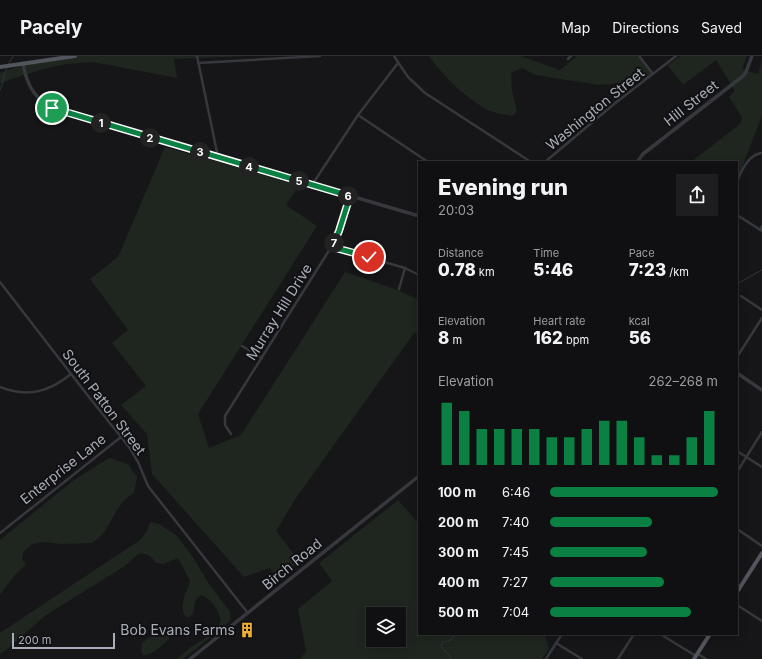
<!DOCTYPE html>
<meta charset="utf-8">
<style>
:root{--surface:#101012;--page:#1e1e20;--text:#f1f3f6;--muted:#9c9d9f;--line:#303032;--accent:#0b8043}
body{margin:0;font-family:Inter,sans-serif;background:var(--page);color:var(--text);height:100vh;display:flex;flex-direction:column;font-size:15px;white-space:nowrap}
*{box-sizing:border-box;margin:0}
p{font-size:13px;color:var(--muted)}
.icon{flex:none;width:22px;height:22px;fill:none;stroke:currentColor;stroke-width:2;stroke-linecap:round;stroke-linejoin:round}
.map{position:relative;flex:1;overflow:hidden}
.panel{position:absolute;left:418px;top:105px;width:320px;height:474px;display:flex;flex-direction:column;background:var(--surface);border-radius:0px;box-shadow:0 2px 10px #0003,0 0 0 1px var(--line)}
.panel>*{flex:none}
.buttons{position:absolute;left:366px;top:551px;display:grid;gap:8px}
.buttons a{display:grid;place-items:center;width:40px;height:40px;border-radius:0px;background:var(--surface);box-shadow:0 2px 10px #0003,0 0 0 1px var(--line);font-size:20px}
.scale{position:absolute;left:12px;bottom:10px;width:103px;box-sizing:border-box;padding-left:4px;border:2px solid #a8adb8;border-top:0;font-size:11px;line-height:14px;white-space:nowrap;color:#a8adb8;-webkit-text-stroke:3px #111113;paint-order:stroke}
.pin{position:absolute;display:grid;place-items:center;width:34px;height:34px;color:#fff;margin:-17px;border:2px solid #fff;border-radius:50%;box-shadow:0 1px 4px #0007}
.km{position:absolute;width:20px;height:20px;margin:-10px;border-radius:50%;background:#222;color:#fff;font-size:11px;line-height:20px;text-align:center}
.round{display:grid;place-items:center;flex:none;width:42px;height:42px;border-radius:0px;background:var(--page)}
.summary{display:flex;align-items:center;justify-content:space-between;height:68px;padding:0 20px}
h1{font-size:22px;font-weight:800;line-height:30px}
.stats{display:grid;grid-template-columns:repeat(3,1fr);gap:6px;height:68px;padding:4px 20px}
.stats div{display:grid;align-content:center}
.stats b{font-size:17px;font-weight:800}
.stats small{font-size:11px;font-weight:400}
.stats p{font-size:11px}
.chart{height:112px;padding:8px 20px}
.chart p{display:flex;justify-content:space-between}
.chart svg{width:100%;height:72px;margin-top:4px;stroke:var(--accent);stroke-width:6}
ul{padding:0 20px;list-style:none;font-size:13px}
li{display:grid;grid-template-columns:64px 48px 1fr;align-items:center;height:30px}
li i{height:10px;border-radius:5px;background:var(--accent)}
header{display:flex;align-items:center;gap:24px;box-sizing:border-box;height:56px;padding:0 20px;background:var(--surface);border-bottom:1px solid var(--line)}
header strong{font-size:19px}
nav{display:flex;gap:22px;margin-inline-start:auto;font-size:14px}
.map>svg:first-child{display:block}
</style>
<header>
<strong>Pacely</strong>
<nav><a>Map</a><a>Directions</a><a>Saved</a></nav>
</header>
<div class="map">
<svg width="762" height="603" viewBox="0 0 762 603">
<rect width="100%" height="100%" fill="#161618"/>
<!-- green -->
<g fill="#1e261f" fill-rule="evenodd">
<path d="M75,0h173l-74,3 3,19 -84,-16 -26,2 -24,5 -43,14v-10l23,-8z"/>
<path d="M429,0h91l40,14 17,-14h60l12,14h2l3,3 -8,6 -23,4 -25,2 -62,-10 -14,-7 -11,5 1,18 5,20 -4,5c-8,-1 -20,-3 -27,-7 -20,-11 -45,-35 -57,-53z"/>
<path d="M680,0h67l-5,13 16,5 4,-12v53l-25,66v-19h-46l49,-38 2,-7 -13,-20 6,-6 -19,-31 -33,25 -15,-20z"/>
<path d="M165,91l134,38 -13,20 31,21 -119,188 11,34 32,-13 104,-163 53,18 21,10v36l-5,-3 -118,165 -20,33 24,31 -23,17 -7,-11 -26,9 -92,-103 -5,-40 -26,-29 25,-19 -34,-43 16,-13 -38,-51 28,-22z"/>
<path d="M109,402l19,6 9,13 -3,16c-16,9 -20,25 -30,39 -3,4 -8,8 -12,11l-31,1 -17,-2 -12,2 -8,7 -2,8 4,5 -12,12 -14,19v-55l74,-60z"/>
<path d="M398,444l21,24v110h126l4,15 -7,10h-242l6,-8 -8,-42 34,-28 -13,-18zM373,558h26v26h-26z"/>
<path d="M150,466l9,2 17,11 17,22 14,24 23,31 1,7 -5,6 -43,34h-6l14,-12 26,-16 4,-11c-3,-10 -9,-21 -20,-25 -2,2 -4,3 -5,5 -4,8 1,14 -9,18 -10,-10 0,-26 3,-37l-12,-23 -14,6 -8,-1c-5,-7 -9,-10 -18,-9l-13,12 -79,49 -41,36 -5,2v-20l140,-93 7,-9z"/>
<path d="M159,574h6l4,4v5c-7,6 -18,18 -26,16l-2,-4 1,-8z"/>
</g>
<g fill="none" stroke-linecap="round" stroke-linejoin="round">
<!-- stream -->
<g stroke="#2c353c" stroke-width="1">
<path d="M8,9l5,-9"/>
<path d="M0,34c4,-7 3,-15 7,-22"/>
<path d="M737,228l25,-14"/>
<path d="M451,603c-2,-6 -8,-8 -10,-14l2,-3c6,-1 10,-3 13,-8"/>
</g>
<!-- minor -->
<g stroke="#37383d" stroke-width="2.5">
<path d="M197,0l21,101"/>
<path d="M394,0l14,21 17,16 106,69"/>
<path d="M639,0l14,18"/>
<path d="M568,3l3,-3"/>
<path d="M198,7l122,-7"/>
<path d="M358,59l70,47"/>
<path d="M545,106l69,-58 62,-48"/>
<path d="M737,126c4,-11 12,-28 25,-29"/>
<path d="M312,129l46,-70 40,-52"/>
<path d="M737,159l25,16"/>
<path d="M760,174l2,-4"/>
<path d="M332,191l73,21 14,7"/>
<path d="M0,226l85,110 44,55 9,15 10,24 99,126"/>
<path d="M399,233l6,-21"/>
<path d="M741,240l21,14"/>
<path d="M242,290l20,12"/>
<path d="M737,301l25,-39"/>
<path d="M0,331c27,11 49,5 71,-13"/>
<path d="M231,378l-6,-9v-9l110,-175 15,-45"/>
<path d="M737,395l25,16"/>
<path d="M737,416l25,-40"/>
<path d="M737,473l25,17"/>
<path d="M0,477l121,-96"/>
<path d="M737,549l25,16"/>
<path d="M660,578l36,22"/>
<path d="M556,587l26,16"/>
<path d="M698,598l8,5"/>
<path d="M546,603l16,-25"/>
<path d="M618,603l16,-25"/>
</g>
<!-- tertiary -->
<g stroke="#37383d" stroke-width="3.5">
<path d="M23,8c4,22 13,38 35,46l361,106"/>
<path d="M637,106l6,-8 100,-78 3,-4 6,-16"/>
<path d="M737,317l25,17"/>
<path d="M190,603l229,-183"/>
</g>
<!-- primary -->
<g stroke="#53555c" stroke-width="4">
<path d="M0,11l75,-11"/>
<path d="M737,536l25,-39"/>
<path d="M694,603l16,-25"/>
</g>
</g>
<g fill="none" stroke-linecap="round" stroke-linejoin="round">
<!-- route casing -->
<g stroke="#fff" stroke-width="8">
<path id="route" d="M52,52l298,88 -11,35 -7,16 37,10"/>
</g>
<!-- route -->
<use href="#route" stroke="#0b8043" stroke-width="5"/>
</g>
<!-- icons -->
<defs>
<g id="building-bare" transform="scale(1.2)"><path d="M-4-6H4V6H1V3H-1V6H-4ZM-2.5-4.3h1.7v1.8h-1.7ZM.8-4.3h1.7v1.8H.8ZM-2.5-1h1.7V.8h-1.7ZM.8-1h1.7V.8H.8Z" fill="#f2b134" stroke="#111113" stroke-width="2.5" paint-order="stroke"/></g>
</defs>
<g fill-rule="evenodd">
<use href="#building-bare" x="247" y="574"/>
</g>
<g text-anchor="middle" stroke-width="4" stroke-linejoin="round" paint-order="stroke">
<!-- street labels -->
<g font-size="14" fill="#a8adb8" stroke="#111113">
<text transform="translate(691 47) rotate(-38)" y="5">Hill Street</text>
<text transform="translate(595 53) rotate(-39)" y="5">Washington Street</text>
<text transform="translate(279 256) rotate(-58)" y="5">Murray Hill Drive</text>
<text transform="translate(104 346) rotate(53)" y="5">South Patton Street</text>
<text transform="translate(63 413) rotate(-38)" y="5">Enterprise Lane</text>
<text transform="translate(292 508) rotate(-39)" y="5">Birch Road</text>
</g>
<!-- poi labels -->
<g font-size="14" fill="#a8adb8" stroke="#111113" text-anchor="end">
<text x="235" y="579">Bob Evans Farms</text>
</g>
</g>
</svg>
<div class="buttons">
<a><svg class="icon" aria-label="layers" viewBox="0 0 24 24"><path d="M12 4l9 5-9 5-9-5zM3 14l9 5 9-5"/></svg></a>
</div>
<div class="scale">200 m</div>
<div class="pin" style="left:52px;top:52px;background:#1e9e55"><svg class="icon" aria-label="arrive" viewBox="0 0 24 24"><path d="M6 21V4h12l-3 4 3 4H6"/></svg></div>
<div class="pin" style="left:369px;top:201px;background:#d93025"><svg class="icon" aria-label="check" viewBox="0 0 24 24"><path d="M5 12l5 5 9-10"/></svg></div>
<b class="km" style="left:101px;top:67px">1</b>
<b class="km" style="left:150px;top:82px">2</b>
<b class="km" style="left:200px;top:96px">3</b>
<b class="km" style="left:249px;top:111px">4</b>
<b class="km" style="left:299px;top:125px">5</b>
<b class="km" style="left:348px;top:140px">6</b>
<b class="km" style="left:334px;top:187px">7</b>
<section class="panel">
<div class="summary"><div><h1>Evening run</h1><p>20:03</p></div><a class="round"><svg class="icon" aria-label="share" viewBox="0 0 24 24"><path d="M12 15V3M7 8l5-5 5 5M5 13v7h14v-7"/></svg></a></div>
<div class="stats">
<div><p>Distance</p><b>0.78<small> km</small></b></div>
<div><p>Time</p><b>5:46</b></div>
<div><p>Pace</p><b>7:23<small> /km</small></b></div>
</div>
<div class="stats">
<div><p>Elevation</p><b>8<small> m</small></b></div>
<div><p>Heart rate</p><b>162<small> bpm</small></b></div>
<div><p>kcal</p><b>56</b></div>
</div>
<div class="chart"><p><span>Elevation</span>262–268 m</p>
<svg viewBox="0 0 160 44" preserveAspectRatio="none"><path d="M5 44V6M15 44V11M25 44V22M35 44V22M45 44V22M55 44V22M65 44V27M75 44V27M85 44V22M95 44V17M105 44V17M115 44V27M125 44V38M135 44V38M145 44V27M155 44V11"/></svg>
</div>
<ul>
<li><b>100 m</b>6:46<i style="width:100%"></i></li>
<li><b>200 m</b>7:40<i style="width:61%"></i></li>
<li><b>300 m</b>7:45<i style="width:58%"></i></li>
<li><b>400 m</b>7:27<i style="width:68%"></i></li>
<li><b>500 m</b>7:04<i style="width:84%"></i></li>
</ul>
</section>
</div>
